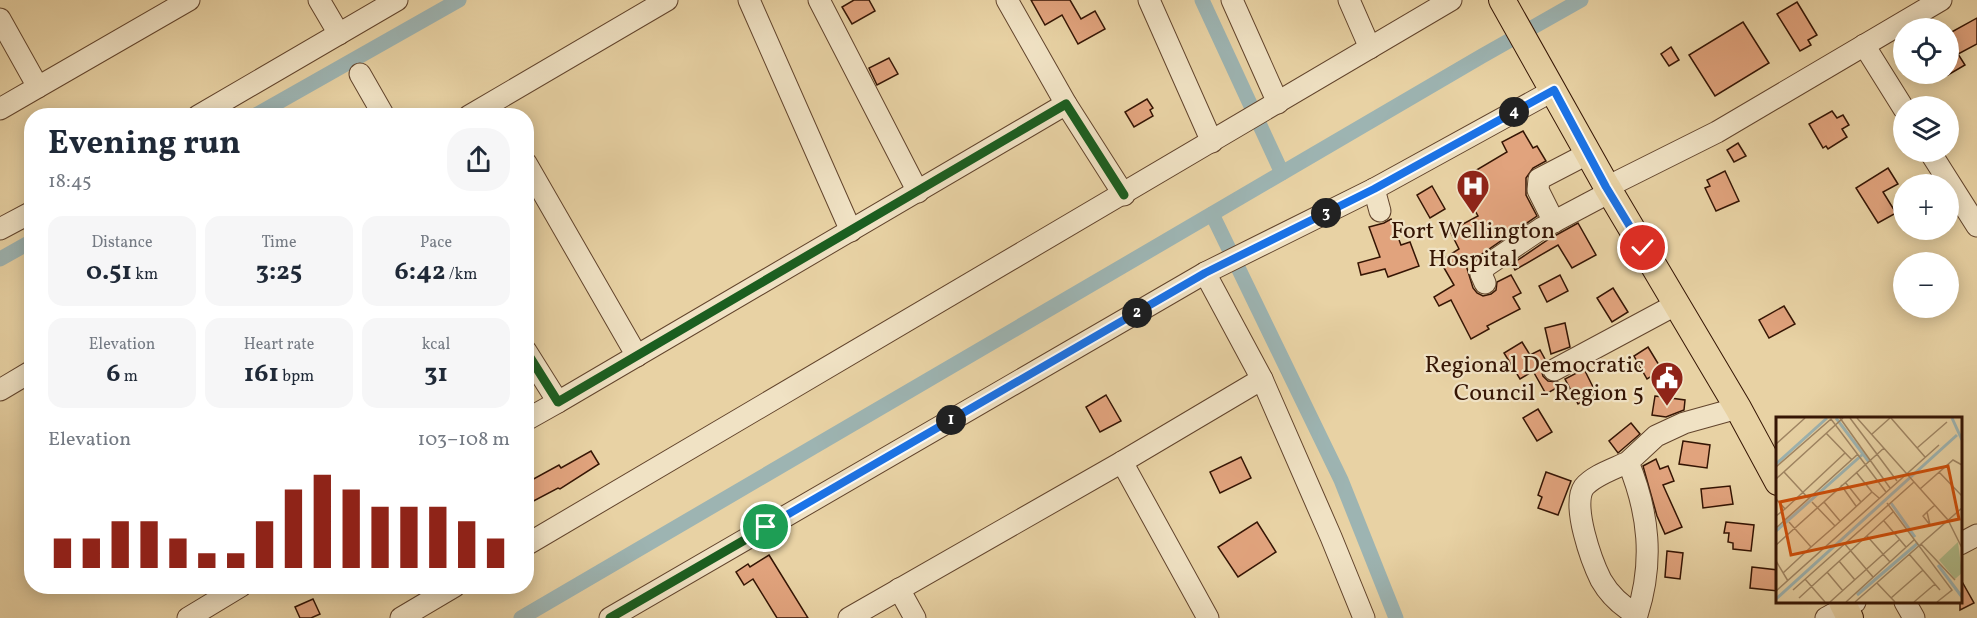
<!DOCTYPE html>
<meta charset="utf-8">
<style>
:root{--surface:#fff;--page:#f6f6f7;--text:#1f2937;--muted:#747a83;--accent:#8f2418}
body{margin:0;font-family:Vollkorn,serif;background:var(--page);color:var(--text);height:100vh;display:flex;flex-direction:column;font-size:22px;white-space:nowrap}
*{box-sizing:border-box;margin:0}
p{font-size:20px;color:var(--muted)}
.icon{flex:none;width:33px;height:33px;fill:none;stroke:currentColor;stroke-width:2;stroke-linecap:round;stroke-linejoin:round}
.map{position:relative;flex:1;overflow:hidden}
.sheet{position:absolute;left:24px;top:108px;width:510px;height:486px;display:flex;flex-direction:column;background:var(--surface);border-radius:24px;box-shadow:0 3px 15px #0003}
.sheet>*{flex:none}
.controls{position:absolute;left:1893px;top:18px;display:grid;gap:12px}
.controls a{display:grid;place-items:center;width:66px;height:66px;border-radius:50%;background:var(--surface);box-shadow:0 3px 15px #0003;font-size:30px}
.pin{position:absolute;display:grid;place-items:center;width:51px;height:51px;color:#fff;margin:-26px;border:3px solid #fff;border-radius:50%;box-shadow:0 2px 6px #0007}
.km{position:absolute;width:30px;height:30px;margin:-15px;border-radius:50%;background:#222;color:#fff;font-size:16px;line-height:30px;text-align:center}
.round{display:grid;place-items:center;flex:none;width:63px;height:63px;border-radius:24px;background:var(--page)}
.overview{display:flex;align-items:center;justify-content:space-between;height:102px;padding:0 24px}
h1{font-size:33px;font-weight:700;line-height:45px}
.metrics{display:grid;grid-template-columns:repeat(3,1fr);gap:9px;height:102px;padding:6px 24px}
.metrics div{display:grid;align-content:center;border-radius:15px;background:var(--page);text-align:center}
.metrics b{font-size:26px;font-weight:700}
.metrics small{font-size:16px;font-weight:400}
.metrics p{font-size:16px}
.chart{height:168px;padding:12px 24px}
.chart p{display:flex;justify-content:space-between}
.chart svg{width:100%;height:108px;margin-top:6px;stroke:var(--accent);stroke-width:6}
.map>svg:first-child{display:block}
</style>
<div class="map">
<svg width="1977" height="618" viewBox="0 0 1977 618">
<rect width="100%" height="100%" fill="#e8d2a4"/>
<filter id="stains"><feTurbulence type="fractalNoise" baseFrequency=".00333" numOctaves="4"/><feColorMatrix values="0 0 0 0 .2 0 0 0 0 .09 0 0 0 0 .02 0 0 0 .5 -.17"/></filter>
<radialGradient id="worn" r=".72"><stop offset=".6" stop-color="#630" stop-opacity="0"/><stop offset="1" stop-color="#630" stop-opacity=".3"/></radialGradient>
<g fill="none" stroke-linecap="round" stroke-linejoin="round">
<!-- canal -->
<g stroke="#9db4b2" stroke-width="15">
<path d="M1202,0l80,173"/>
<path d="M254,116l205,-116"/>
<path d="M1212,214l129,266 55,138"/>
<path d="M0,259l32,-18"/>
<path d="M521,618l961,-562 99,-56"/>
</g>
</g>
<!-- building -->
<g fill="#e1a37d" stroke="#351504" stroke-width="1.5">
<path d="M854,0h15l6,11 -23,13 -10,-17z"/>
<path d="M1031,0h39l11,19 14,-8 10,18 -27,15 -16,-29 -17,10z"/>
<path d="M1797,2l20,33 -9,5 3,5 -11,6 -23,-37z"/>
<path d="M1977,18v26l-19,10 7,11 -17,10v-41z"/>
<path d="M1743,22l26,41 -54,33 -26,-41z"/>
<path d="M1671,47l8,13 -10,6 -8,-12z"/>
<path d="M889,58l9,16 -21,11 -8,-17z"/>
<path d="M1147,99l6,9 -3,2 3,6 -19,11 -9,-15z"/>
<path d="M1832,111l5,7 6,-3 6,10 -7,4 5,8 -19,12 -2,-3 -3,2 -14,-24z"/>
<path d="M1523,131l10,17 4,-2 9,15 -13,7 -7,10v17l11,21 -71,49 7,23 4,5 6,3 8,-2 5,-4 1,-8 14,-7 10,18 -8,4 7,12 -33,17 2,3 -18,10 -20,-39 -12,6 -5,-9 20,-12 -14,-24 19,-12 -9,-18 28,-15 -20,-35 49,-29 -5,-10z"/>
<path d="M1738,143l8,13 -12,6 -7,-12z"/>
<path d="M1888,168l10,16 -15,8 13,21 -18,10 -22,-35z"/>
<path d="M1725,171l14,30 -23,10 -11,-23 5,-2 -3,-6z"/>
<path d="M1432,186l13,23 -15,9 -13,-23z"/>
<path d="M1391,219l10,26 9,-3 9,24 -31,11 -3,-8 -24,6 -3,-12 22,-6 -11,-30 15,-4z"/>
<path d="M1578,223l18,32 -24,13 -14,-23 -43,25 -3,-6 37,-25z"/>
<path d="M1560,275l8,16 -21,11 -8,-16z"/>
<path d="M1613,288l15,24 -16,10 -15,-24z"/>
<path d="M1784,306l11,18 -26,14 -10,-18z"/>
<path d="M1565,323l5,24 -19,7 -6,-26z"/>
<path d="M1522,342l8,13 10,-5 6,11 -5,8 2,7 5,5 10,1 2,4 -14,8 -13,-23 -13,8 -16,-26z"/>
<path d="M1648,347l14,23 -15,9 -13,-23z"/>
<path d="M1584,369l12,24 -18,11 -13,-25z"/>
<path d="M1106,395l15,26 -21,11 -14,-25z"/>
<path d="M1655,396l30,4 -1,10 -18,7 -14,-2z"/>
<path d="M1538,409l14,23 -15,9 -14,-23z"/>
<path d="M1631,423l9,11 -22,19 -9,-12z"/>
<path d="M1683,441l27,4 -3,23 -28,-4z"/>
<path d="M591,451l8,13 -39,25 -2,-1 -32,17v-30l4,6 29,-16 2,3z"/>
<path d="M1241,457l10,21 -31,15 -10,-21z"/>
<path d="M1656,459l4,10 8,-3 6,15 -11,4 19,42 -17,7 -8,-18 -14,-50z"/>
<path d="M1546,472l25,9 -13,34 -20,-7 4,-11 -4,-2z"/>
<path d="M1730,486l3,18 -30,4 -2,-19z"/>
<path d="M1257,522l19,30 -38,25 -20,-30z"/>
<path d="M1726,522l28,3 -3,26 -18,-2v-6l-5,-1 1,-9h-5z"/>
<path d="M1667,551l16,2 -3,26 -15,-2z"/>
<path d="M769,555l39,63h-31l-24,-39 -9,6 -8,-13 12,-8 2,3z"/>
<path d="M1752,567l26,3v21l-28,-3z"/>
<path d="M1960,578l14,25 -14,7z"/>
<path d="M313,599l7,15 -9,4h-11l-5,-11z"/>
</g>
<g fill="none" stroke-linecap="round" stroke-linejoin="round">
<!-- minor casing -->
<g stroke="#62442c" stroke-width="23">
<g id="minor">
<path d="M319,0l20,34"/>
<path d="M749,0l102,231"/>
<path d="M819,0l99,192"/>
<path d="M1007,0l59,104"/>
<path d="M1149,0l63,142"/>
<path d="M1232,0l46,103"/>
<path d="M1349,0l21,48"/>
<path d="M0,19l38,68 -38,22"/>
<path d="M1864,45l40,64"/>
<path d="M360,74l24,42"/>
<path d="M38,87l151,-87"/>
<path d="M198,116l199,-116"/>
<path d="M469,116l198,-116"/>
<path d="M1930,152l47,74"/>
<path d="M526,163l111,193"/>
<path d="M1607,187l110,-55 224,-132"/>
<path d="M1374,189l6,22"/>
<path d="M1554,222l-16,-32 1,-11 50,-26"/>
<path d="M0,229l32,-17"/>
<path d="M1205,273l57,106 69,158 33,81"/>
<path d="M1485,283l-4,-9 5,-8 56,-38 68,-36"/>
<path d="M526,351l32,51 508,-298 58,91"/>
<path d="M1554,370l123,-66"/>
<path d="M0,390l32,-19"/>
<path d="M526,420l32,-18"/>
<path d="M1122,462l86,156"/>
<path d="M1628,462c-14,7 -34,13 -44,25 -13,18 8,75 17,93 8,14 22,27 36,35 17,-53 12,-102 -9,-153l28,-26 28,-13 54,-15"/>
<path d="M1960,544l17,-9"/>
<path d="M526,545l925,-545"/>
<path d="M899,589l16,29"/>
<path d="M1905,602l9,16"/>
<path d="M188,618l53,-32"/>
<path d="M401,618l54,-32"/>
<path d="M610,618l595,-345 169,-84 180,-99"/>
<path d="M849,618l273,-156 140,-83"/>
<path d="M1826,618l29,-16"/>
</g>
</g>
<!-- major casing -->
<g stroke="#351504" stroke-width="28">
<g id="major">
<path d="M1502,0l105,187 131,221 40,74"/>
<path d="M1842,602l8,16"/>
</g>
</g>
<!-- minor -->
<use href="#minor" stroke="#f0e2c4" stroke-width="21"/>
<!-- major -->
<use href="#major" stroke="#e8d2a4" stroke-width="26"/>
<!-- cycleway casing -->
<g stroke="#f0e2c4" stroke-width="13">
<g id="cycleway">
<path d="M526,351l32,51 508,-298 58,91"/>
<path d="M610,618l595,-345 169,-84 180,-99"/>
</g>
</g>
<!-- cycleway -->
<use href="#cycleway" stroke="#1b5e20" stroke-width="9"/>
</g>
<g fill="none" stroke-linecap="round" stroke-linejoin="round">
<!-- route casing -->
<g stroke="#fff" stroke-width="12">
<path id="route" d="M766,527l439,-254 169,-84 180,-99 52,97 37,61"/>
</g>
<!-- route -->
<use href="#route" stroke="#1a73e8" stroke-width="8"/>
</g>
<!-- icons -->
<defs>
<g id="hospital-pin" transform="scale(1.725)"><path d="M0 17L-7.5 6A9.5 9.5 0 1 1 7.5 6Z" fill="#8f2418" stroke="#f0e2c4"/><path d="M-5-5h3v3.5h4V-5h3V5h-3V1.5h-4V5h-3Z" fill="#fff"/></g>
<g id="civic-pin" transform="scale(1.725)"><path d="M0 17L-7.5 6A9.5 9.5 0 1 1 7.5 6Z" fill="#8f2418" stroke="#f0e2c4"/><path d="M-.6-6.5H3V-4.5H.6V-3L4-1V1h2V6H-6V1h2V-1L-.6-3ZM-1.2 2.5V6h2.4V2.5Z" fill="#fff"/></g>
</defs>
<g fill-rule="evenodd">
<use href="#hospital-pin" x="1473" y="186"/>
<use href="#civic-pin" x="1667" y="378"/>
</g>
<g text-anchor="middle" stroke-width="4.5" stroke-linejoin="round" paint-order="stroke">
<!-- poi labels -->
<g font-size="24" fill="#351504" stroke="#f0e2c4">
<text x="1473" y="238">Fort Wellington<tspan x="1473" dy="28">Hospital</tspan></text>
<text x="1644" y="372" text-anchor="end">Regional Democratic<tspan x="1644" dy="28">Council - Region 5</tspan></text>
</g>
</g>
<!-- overview -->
<g transform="translate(1776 417)">
<rect width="186" height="186" fill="#e8d2a4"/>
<path d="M182,125l4,31 -7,6 -16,-19z" fill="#b0bd8b"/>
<path fill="none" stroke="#9db4b2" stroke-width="3" d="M60,1l33,44M176,1l10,22M0,47l51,-46M115,86l24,34M0,114l87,-77M162,148l24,32M81,178l61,-52M0,182l181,-164"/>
<path fill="none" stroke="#a08664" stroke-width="1.5" d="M64,1l50,70M74,1l47,63M81,1l91,102 14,28M115,1l34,39M50,16l26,27M96,17l18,-16M0,27l29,-26M141,31l30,-26M0,50l55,-48 55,73M8,55l25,27M80,55l16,20M163,55l23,24M0,62l67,-61M69,65l16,20M65,68l15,21M144,72l33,-29 9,5M0,82l9,10 -9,7M36,85l23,24 37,-34 7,6M48,85l16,19M111,86l65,87 -15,12M9,92l60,-56M151,95l-4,4 7,9 -3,-13 8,-7M108,104l22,26M13,105l22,25 24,-21M0,111l82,-74M91,119l23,26M68,126l29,34M145,127l34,36M0,128l108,-97M133,137l31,36M0,144l12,20M63,144l16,19M51,155l16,19M7,156l28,-26M29,162l20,23M101,166l18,19M17,173l121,-108M0,174l163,-146M23,181l95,-87M115,181l32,-28M54,185l69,-62M70,185l68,-62M79,185l107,-94M138,185l21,-18"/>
<path fill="#cd4f0b" fill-opacity="0.15" stroke="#cd4f0b" stroke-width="3" d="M172,49l11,53 -168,36 -11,-53z"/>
<rect width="186" height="186" fill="none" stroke="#351504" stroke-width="3"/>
</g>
<rect width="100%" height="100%" filter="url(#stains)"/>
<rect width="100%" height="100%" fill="url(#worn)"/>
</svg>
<div class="controls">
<a><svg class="icon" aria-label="locate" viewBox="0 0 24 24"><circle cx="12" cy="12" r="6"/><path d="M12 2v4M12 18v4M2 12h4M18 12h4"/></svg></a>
<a><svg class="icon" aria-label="layers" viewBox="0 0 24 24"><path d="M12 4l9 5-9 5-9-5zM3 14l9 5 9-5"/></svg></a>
<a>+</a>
<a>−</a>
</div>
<div class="pin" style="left:766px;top:527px;background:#1e9e55"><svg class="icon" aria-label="arrive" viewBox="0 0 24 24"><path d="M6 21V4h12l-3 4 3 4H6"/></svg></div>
<div class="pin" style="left:1643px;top:248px;background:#d93025"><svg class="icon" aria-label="check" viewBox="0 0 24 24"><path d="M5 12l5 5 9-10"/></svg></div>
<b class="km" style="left:951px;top:420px">1</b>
<b class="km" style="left:1137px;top:313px">2</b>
<b class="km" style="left:1326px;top:213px">3</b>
<b class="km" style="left:1514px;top:112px">4</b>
<section class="sheet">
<div class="overview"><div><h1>Evening run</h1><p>18:45</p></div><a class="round"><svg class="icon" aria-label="share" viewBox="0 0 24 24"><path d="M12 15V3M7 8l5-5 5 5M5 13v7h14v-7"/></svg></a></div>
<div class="metrics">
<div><p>Distance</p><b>0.51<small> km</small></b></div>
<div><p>Time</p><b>3:25</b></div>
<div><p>Pace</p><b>6:42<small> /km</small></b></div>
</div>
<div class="metrics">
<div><p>Elevation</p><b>6<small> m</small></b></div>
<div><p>Heart rate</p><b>161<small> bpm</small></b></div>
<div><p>kcal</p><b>31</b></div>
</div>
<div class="chart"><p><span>Elevation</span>103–108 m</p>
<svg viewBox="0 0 160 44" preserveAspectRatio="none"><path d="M5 44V32M15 44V32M25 44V25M35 44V25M45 44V32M55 44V38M65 44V38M75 44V25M85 44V12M95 44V6M105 44V12M115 44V19M125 44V19M135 44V19M145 44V25M155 44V32"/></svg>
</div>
</section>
</div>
